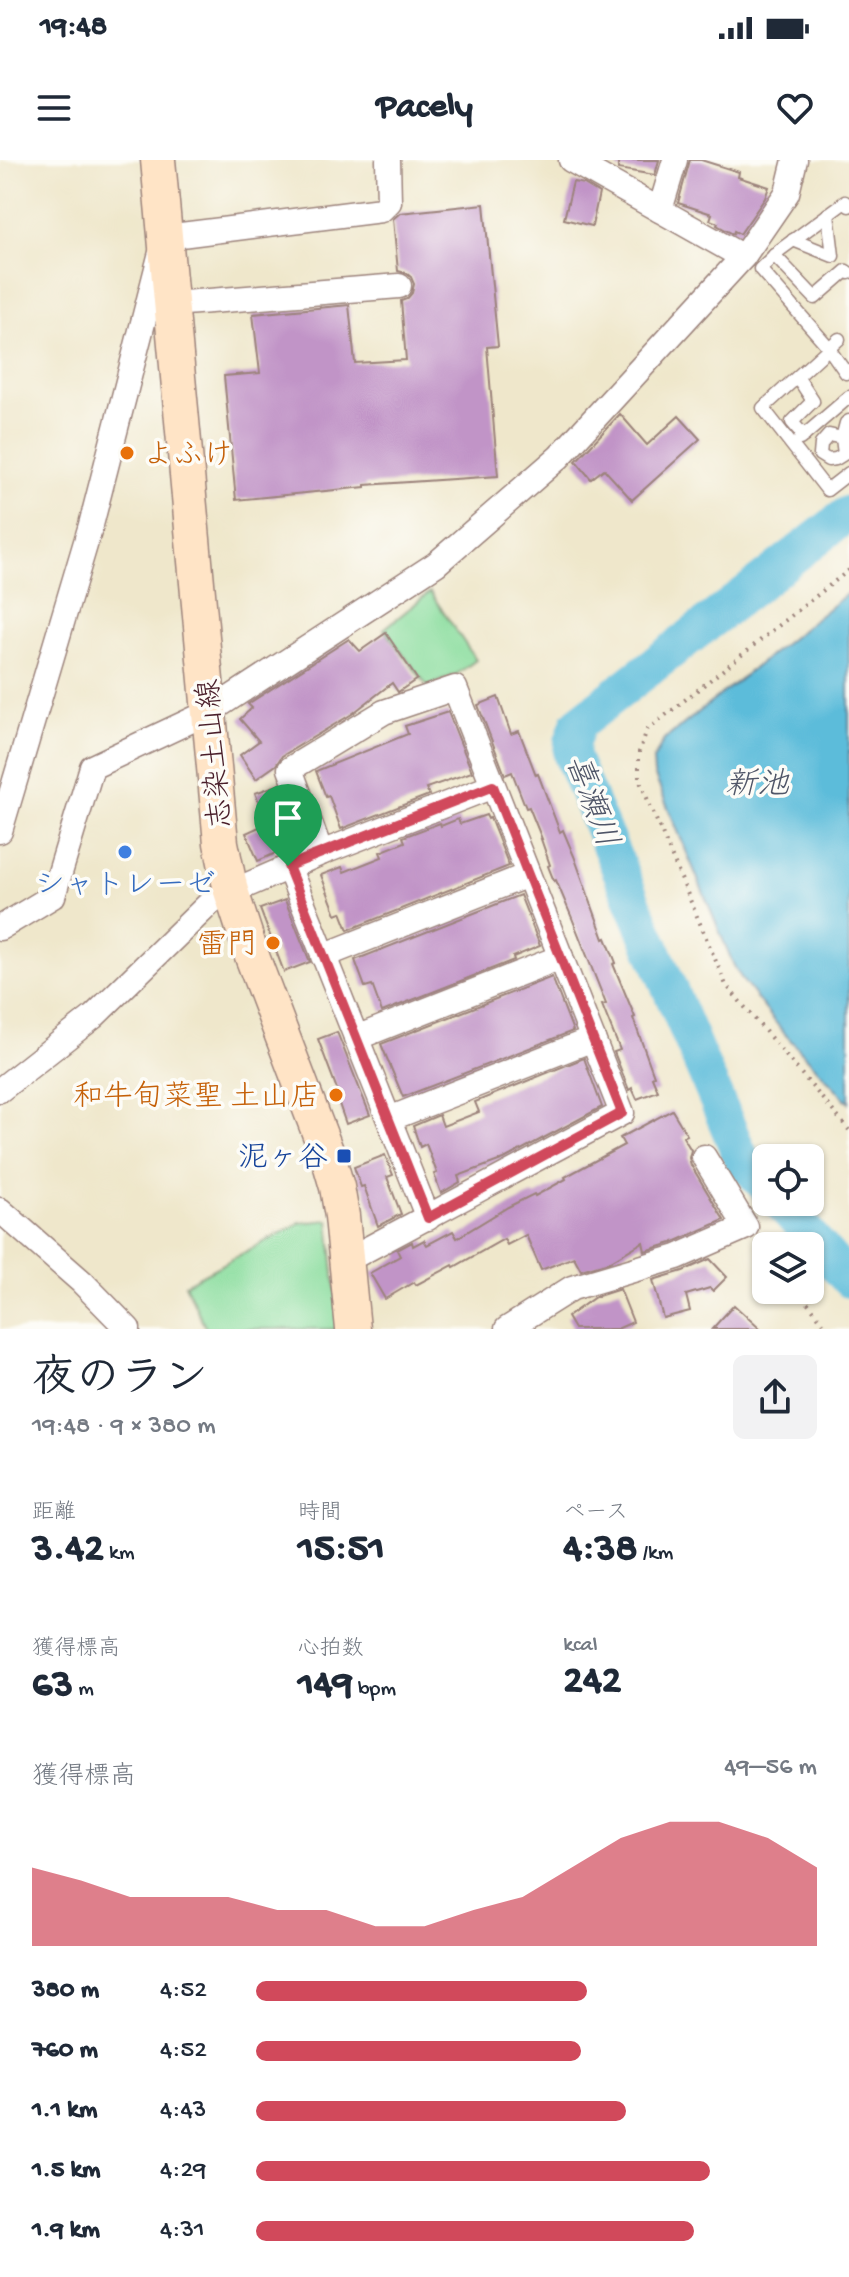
<!DOCTYPE html>
<html lang="ja">
<meta charset="utf-8">
<style>
:root{--surface:#fff;--page:#f2f2f3;--text:#1f2937;--muted:#747a83;--accent:#d1495b}
body{margin:0;font-family:"Gochi Hand","Klee One",sans-serif;background:var(--page);color:var(--text);height:100vh;display:flex;flex-direction:column;font-size:30px;white-space:nowrap}
*{box-sizing:border-box;margin:0}
p{font-size:26px;color:var(--muted)}
.icon{flex:none;width:44px;height:44px;fill:none;stroke:currentColor;stroke-width:2;stroke-linecap:round;stroke-linejoin:round}
.map{position:relative;height:1169px;overflow:hidden}
.sheet{display:flex;flex-direction:column;background:var(--surface);flex:1}
.sheet>*{flex:none}
.buttons{position:absolute;left:752px;top:984px;display:grid;gap:16px}
.buttons a{display:grid;place-items:center;width:72px;height:72px;border-radius:12px;background:var(--surface);box-shadow:0 2px 6px #0004;font-size:40px}
.pin{position:absolute;display:grid;place-items:center;width:68px;height:68px;color:#fff;margin:-82px -34px;border-radius:50% 50% 50% 0;rotate:-45deg;box-shadow:0 0 8px #0007}
.pin .icon{rotate:45deg}
.round{display:grid;place-items:center;flex:none;width:84px;height:84px;border-radius:12px;background:var(--page)}
.overview{display:flex;align-items:center;justify-content:space-between;height:136px;padding:0 32px}
h1{font-size:44px;font-weight:700;line-height:60px}
.figures{display:grid;grid-template-columns:repeat(3,1fr);gap:12px;height:136px;padding:8px 32px}
.figures div{display:grid;align-content:center}
.figures b{font-size:40px;font-weight:700}
.figures small{font-size:22px;font-weight:400}
.figures p{font-size:22px}
.chart{height:224px;padding:16px 32px}
.chart p{display:flex;justify-content:space-between}
.chart svg{width:100%;height:144px;margin-top:8px;fill:var(--accent);opacity:.7}
ul{padding:0 32px;list-style:none;font-size:26px}
li{display:grid;grid-template-columns:128px 96px 1fr;align-items:center;height:60px}
li i{height:20px;border-radius:10px;background:var(--accent)}
.status{display:flex;justify-content:space-between;align-items:center;height:56px;padding:0 40px;background:var(--surface);direction:ltr}
.status svg{height:22px;fill:currentColor}
header{display:flex;justify-content:space-between;align-items:center;height:104px;padding:0 32px;background:var(--surface);font-size:36px;font-weight:700}
.map>svg:first-child{display:block}
</style>
<div class="status"><b>19:48</b><svg viewBox="0 0 49 12"><path d="M0 12V9h3v3zM5 12V6h3v6zM10 12V3h3v9zM15 12V0h3v12zM26 1h20v11H26zM47 4h2v5h-2z"/></svg></div>
<header><svg class="icon" aria-label="menu" viewBox="0 0 24 24"><path d="M4 6h16M4 12h16M4 18h16"/></svg>Pacely<svg class="icon" aria-label="heart" viewBox="0 0 24 24"><path d="M12 20l-8-8c-3-5 5-10 8-4 3-6 11-1 8 4z"/></svg></header>
<div class="map">
<svg width="849" height="1169" viewBox="0 0 849 1169">
<rect width="100%" height="100%" fill="#fdfcf7"/>
<filter id="ink" filterUnits="userSpaceOnUse"><feTurbulence type="fractalNoise" baseFrequency=".0125" numOctaves="2"/><feDisplacementMap in="SourceGraphic" scale="16" xChannelSelector="R" yChannelSelector="G"/><feConvolveMatrix kernelMatrix="1 2 1 2 8 2 1 2 1" color-interpolation-filters="sRGB"/></filter>
<filter id="wash" filterUnits="userSpaceOnUse"><feTurbulence type="fractalNoise" baseFrequency=".006" numOctaves="4" result="noise"/><feDisplacementMap in="SourceGraphic" scale="32" xChannelSelector="R" yChannelSelector="G"/><feGaussianBlur stdDeviation="1.8" result="paint"/><feColorMatrix in="noise" values="0 0 0 0 0 0 0 0 0 0 0 0 0 0 0 0 0 1.4 0 .05"/><feComposite in="paint" operator="in"/></filter>
<g filter="url(#wash)">
<rect width="100%" height="100%" fill="#efe7cb"/>
<!-- green -->
<g fill="#8add9e" stroke="#6a7e64" stroke-width="2">
<path d="M430,432l46,68 -19,14 -29,13 -44,-58z"/>
<path d="M329,1060l10,109h-133l-21,-45 115,-61z"/>
</g>
<!-- water -->
<path fill="#5bbcda" stroke="#526e82" stroke-width="2" d="M849,432v511l-65,-70 -41,-52 -9,-15 -80,-192 -1,-14 11,-20z"/>
<g fill="none" stroke-linecap="round" stroke-linejoin="round">
<!-- river -->
<g stroke="#5bbcda" stroke-width="36">
<path d="M766,1026l-24,-26 -171,-405 1,-13 6,-18 271,-211"/>
<path d="M780,1042l69,78"/>
</g>
</g>
<g id="blocks">
<!-- building -->
<g fill="#c194c7">
<path d="M618,0h41l-4,15 -37,-6z"/>
<path d="M690,0h11l38,12 -1,5 31,10 -4,11 -25,36 -6,-3 -1,3 -16,-9 1,-2 -8,-3 2,-6 -34,-11z"/>
<path d="M573,22l11,2 15,9 -7,33 -28,-7z"/>
<path d="M484,44l14,142 -11,1 11,129 -133,9v2l-129,13 -12,-124 36,-3 -7,-59 96,-9 6,58 51,-3 -5,-59 6,-2 5,-6 2,-9 -3,-7 -5,-4 -8,-2 -5,-52 7,-6z"/>
<path d="M620,254l27,31 32,-29 21,23 -68,61 -28,-31 -13,10 -15,-18z"/>
<path d="M386,473l31,46 -19,13 -6,-9 -40,31 -70,42 -6,9 -20,14 -16,-24 19,-14 -19,-22 12,-11 -4,-4 101,-65 11,12z"/>
<path d="M498,537l13,37 8,-3 17,44 2,-1 22,58 3,-2 11,26 30,83 2,-1 10,25 -3,1 22,53 -2,1 21,58 -2,1 6,14 -21,8 -5,-11 -3,2 -15,-38 6,-2 -18,-45 4,-1 -34,-86 -16,-38 -2,1 -6,-15 2,-1 -9,-26h1l-13,-32 -3,1 -14,-36 -7,3 -27,-70z"/>
<path d="M448,552l24,60 -46,16 3,7 -88,34 -12,-33 -3,1 -10,-26 92,-37 -3,-8z"/>
<path d="M280,624l17,49 -25,11 4,9 -18,8 -12,-28 22,-10 -13,-30z"/>
<path d="M486,655l2,4 2,-1 19,48 -161,64 -7,-18 -5,2 -15,-39 21,-8 2,5 38,-15 -2,-5 25,-10 -2,-5 37,-14 1,3 17,-7 2,5z"/>
<path d="M520,735l20,51 -27,11 1,3 -132,52 -10,-27 -7,2 -10,-27z"/>
<path d="M285,740l25,62 -26,10 -24,-63z"/>
<path d="M552,817l21,54 -170,66 -22,-53z"/>
<path d="M337,872l33,83 -24,9 -8,-23 3,-1 -23,-61z"/>
<path d="M584,898l18,49 -98,52 -46,17 2,6 -19,11 -7,-19 3,-1 -11,-29 -6,3 -7,-21 26,-11 4,11 36,-14 -4,-10z"/>
<path d="M672,950l15,25 -4,2 8,13 -2,8 2,7 33,55 -52,23 -27,8 -2,-9 -34,20 -28,8 -7,-13 -33,13 -15,-35 -19,10 -3,-6 -50,28 -1,-2 -37,20 -2,-3 -29,17 -15,-26 30,-17 -3,-6 15,-8 1,4 11,-6 3,5 26,-14 4,7 51,-31 26,-13 1,2 31,-17 -1,-2 59,-32 -4,-7z"/>
<path d="M385,995l8,20 -6,2 14,37 -23,12 -14,-40 -3,1 -7,-20z"/>
<path d="M710,1099l17,18 -14,14 -3,-3 -24,7 4,16 -27,7 -10,-38 30,-9z"/>
<path d="M620,1129l13,33 -16,7h-43l-7,-12 28,-20z"/>
<path d="M734,1145l26,24h-48z"/>
</g>
</g>
</g>
<g filter="url(#ink)">
<use href="#blocks" fill-opacity="0" stroke="#9c837b" stroke-width="2"/>
<g fill="none" stroke-linecap="round" stroke-linejoin="round">
<!-- lane casing -->
<g stroke="#9c837b" stroke-width="15">
<g id="lane">
<path d="M849,46l-4,-4 -65,48 -20,19 65,74 21,30 3,-3"/>
<path d="M793,80l40,16 -5,-42"/>
<path d="M774,95l41,43 31,-27 3,2"/>
<path d="M839,179l-76,69 64,82 22,-17"/>
<path d="M798,218l15,23 -21,21 12,14"/>
<path d="M849,261l-3,2 -4,15 2,16 -8,5 -8,1 -8,-5 1,-11 8,-9 13,3 7,5"/>
<path d="M800,279l49,-42"/>
</g>
</g>
<!-- street casing -->
<g stroke="#9c837b" stroke-width="27">
<g id="street">
<path d="M571,0l172,97 44,-64 8,-33"/>
<path d="M660,50l15,-50"/>
<path d="M172,144l227,-18"/>
<path d="M0,671l91,-306 74,-288 216,-27 8,-8 -1,-42"/>
<path d="M321,693l-31,-84 94,-57 71,-24 167,425 -275,147"/>
<path d="M288,706l140,352"/>
<path d="M0,768l53,-32 39,-129 117,-55 227,-148 123,-107 184,-200"/>
<path d="M323,796l205,-81"/>
<path d="M356,878l205,-81"/>
<path d="M0,930l93,-73 120,-117 108,-47 172,-67"/>
<path d="M389,959l204,-80"/>
<path d="M0,1050l82,72 46,47"/>
<path d="M507,1169l65,-41 105,-31 69,-30 -42,-70"/>
</g>
</g>
<!-- secondary casing -->
<g stroke="#9c837b" stroke-width="37">
<path id="secondary" d="M158,0l63,683 10,48 22,68 75,197 9,31 5,29 11,113"/>
</g>
<!-- path -->
<g stroke="#9c837b" stroke-width="4" stroke-dasharray="2 6" stroke-linecap="butt">
<path d="M849,410l-202,160 -8,22v27l87,206 123,145"/>
<path d="M764,1074l7,12"/>
<path d="M757,1086l6,9 3,-2"/>
<path d="M798,1130l30,39"/>
</g>
<!-- lane -->
<use href="#lane" stroke="#fff" stroke-width="12"/>
<!-- street -->
<use href="#street" stroke="#fff" stroke-width="24"/>
<!-- secondary -->
<use href="#secondary" stroke="#ffe4c6" stroke-width="34"/>
</g>
</g>
<g fill="none" stroke-linecap="round" stroke-linejoin="round" filter="url(#ink)">
<!-- route casing -->
<g stroke="#fff" stroke-width="16">
<path id="route" d="M493,626l129,327 -194,105 -140,-352z"/>
</g>
<!-- route -->
<use href="#route" stroke="#d1495b" stroke-width="10"/>
</g>
<!-- markers -->
<g fill="#e8710a" stroke="#fdfcf7" stroke-width="3">
<circle cx="127" cy="293" r="8"/>
<circle cx="273" cy="783" r="8"/>
<circle cx="336" cy="935" r="8"/>
</g>
<circle fill="#3f7fe0" stroke="#fdfcf7" stroke-width="3" cx="125" cy="692" r="8"/>
<rect fill="#1a4fb4" stroke="#fdfcf7" stroke-width="3" x="336" y="988" width="16" height="16" rx="4"/>
<g text-anchor="middle" stroke-width="7" stroke-linejoin="round" paint-order="stroke">
<!-- food labels -->
<g font-size="30" fill="#c56008" stroke="#fdfcf7" text-anchor="end">
<text x="143" y="303" text-anchor="start">よふけ</text>
<text x="257" y="793">雷門</text>
<text x="320" y="945">和牛旬菜聖 土山店</text>
</g>
<!-- street labels -->
<g font-size="30" fill="#4a1f2b" stroke="#fdfcf7">
<text transform="translate(213 594) rotate(-95)" y="10">志染土山線</text>
</g>
<!-- shop labels -->
<g font-size="30" fill="#366cbe" stroke="#fdfcf7">
<text x="125" y="733">シャトレーゼ</text>
</g>
<!-- transit labels -->
<g font-size="30" fill="#164399" stroke="#fdfcf7" text-anchor="end">
<text x="328" y="1006">泥ヶ谷</text>
</g>
<!-- water labels -->
<g font-size="32" font-style="italic" fill="#505668" stroke="#fdfcf7">
<text x="757" y="633">新池</text>
<text transform="translate(594 640) rotate(70)" y="11">喜瀬川</text>
</g>
</g>
</svg>
<div class="buttons">
<a><svg class="icon" aria-label="locate" viewBox="0 0 24 24"><circle cx="12" cy="12" r="6"/><path d="M12 2v4M12 18v4M2 12h4M18 12h4"/></svg></a>
<a><svg class="icon" aria-label="layers" viewBox="0 0 24 24"><path d="M12 4l9 5-9 5-9-5zM3 14l9 5 9-5"/></svg></a>
</div>
<div class="pin" style="left:288px;top:706px;background:#1e9e55"><svg class="icon" aria-label="arrive" viewBox="0 0 24 24"><path d="M6 21V4h12l-3 4 3 4H6"/></svg></div>
</div>
<section class="sheet">
<div class="overview"><div><h1>夜のラン</h1><p>19:48 · 9 × 380 m</p></div><a class="round"><svg class="icon" aria-label="share" viewBox="0 0 24 24"><path d="M12 15V3M7 8l5-5 5 5M5 13v7h14v-7"/></svg></a></div>
<div class="figures">
<div><p>距離</p><b>3.42<small> km</small></b></div>
<div><p>時間</p><b>15:51</b></div>
<div><p>ペース</p><b>4:38<small> /km</small></b></div>
</div>
<div class="figures">
<div><p>獲得標高</p><b>63<small> m</small></b></div>
<div><p>心拍数</p><b>149<small> bpm</small></b></div>
<div><p>kcal</p><b>242</b></div>
</div>
<div class="chart"><p><span>獲得標高</span>49–56 m</p>
<svg viewBox="0 0 160 44" preserveAspectRatio="none"><path d="M0 44V20L10 24L20 29L30 29L40 29L50 33L60 33L70 38L80 38L90 33L100 29L110 20L120 11L130 6L140 6L150 11L160 20V44z"/></svg>
</div>
<ul>
<li><b>380 m</b>4:52<i style="width:59%"></i></li>
<li><b>760 m</b>4:52<i style="width:58%"></i></li>
<li><b>1.1 km</b>4:43<i style="width:66%"></i></li>
<li><b>1.5 km</b>4:29<i style="width:81%"></i></li>
<li><b>1.9 km</b>4:31<i style="width:78%"></i></li>
</ul>
</section>
